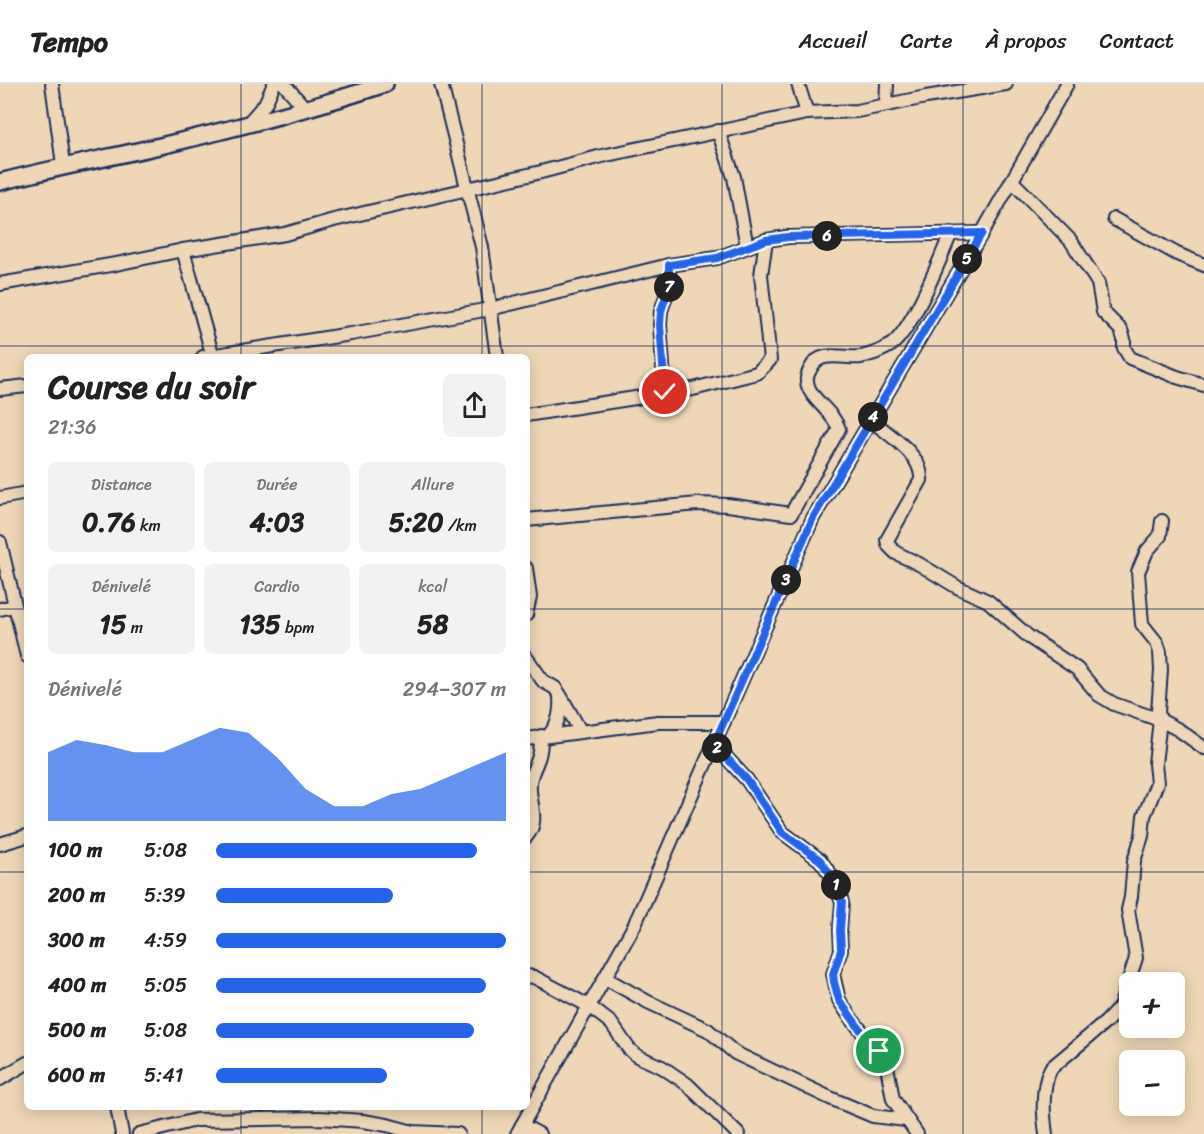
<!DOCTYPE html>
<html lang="fr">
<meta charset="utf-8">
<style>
:root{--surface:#fff;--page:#f2f2f2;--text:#222;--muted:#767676;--line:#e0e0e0;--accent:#2563eb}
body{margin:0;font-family:Sriracha,sans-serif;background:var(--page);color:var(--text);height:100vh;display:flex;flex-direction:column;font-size:22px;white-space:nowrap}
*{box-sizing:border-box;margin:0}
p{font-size:20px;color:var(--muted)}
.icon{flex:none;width:33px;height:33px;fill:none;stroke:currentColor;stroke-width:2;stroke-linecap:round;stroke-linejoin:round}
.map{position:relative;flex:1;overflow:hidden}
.panel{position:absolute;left:24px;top:270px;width:506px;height:756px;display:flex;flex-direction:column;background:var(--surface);border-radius:9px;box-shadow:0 3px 15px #0003}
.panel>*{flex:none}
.buttons{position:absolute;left:1119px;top:888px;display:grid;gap:12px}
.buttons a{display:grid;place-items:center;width:66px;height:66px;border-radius:9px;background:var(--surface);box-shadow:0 3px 15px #0003;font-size:30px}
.pin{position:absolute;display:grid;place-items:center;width:51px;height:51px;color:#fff;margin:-26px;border:3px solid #fff;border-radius:50%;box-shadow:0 2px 6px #0007}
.km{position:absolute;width:30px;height:30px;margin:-15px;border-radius:50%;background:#222;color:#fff;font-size:16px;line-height:30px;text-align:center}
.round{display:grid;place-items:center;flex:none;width:63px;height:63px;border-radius:9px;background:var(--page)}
.summary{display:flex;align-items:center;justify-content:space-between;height:102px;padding:0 24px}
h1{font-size:33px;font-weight:700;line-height:45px}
.stats{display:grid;grid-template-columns:repeat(3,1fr);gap:9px;height:102px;padding:6px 24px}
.stats div{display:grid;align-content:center;border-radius:9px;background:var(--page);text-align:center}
.stats b{font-size:26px;font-weight:700}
.stats small{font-size:16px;font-weight:400}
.stats p{font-size:16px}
.chart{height:168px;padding:12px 24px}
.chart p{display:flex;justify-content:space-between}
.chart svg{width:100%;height:108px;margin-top:6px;fill:var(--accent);opacity:.7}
ul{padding:0 24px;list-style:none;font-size:20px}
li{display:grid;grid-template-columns:96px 72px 1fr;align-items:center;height:45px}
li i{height:15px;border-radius:8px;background:var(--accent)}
header{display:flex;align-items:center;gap:36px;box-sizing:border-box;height:84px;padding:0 30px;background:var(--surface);border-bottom:2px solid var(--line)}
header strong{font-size:28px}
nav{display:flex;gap:33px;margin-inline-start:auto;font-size:21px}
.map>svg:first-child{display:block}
</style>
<header>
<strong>Tempo</strong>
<nav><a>Accueil</a><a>Carte</a><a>À propos</a><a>Contact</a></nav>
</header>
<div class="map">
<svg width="1204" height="1050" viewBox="0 0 1204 1050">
<rect width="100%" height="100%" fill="#eed6b6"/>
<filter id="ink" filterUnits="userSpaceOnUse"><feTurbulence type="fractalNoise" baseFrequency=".0167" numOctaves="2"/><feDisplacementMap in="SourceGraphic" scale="12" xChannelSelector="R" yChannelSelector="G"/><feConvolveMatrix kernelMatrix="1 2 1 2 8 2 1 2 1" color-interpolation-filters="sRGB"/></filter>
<g filter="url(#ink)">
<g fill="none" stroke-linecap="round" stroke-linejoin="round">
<!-- minor casing -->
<g stroke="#1b2f5e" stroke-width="16">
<g id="minor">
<path d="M52,0l11,81"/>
<path d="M284,0l21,24"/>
<path d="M441,0l41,163 15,110"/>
<path d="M798,0l9,29"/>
<path d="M886,21l1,-21"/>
<path d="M248,39l17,-19 9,-20"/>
<path d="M718,47l16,46 13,70"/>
<path d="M1012,97l59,60 27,42 5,29 18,18 3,9v9l6,10 47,19 27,8"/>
<path d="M1114,135l63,35 27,11"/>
<path d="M183,166l30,107"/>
<path d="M0,200l116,-20 67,-14 102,-16 49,-14 207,-48 61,-16 205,-43 50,-2 69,-14 80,-13"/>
<path d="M203,273l148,-23 139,-25 179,-44 48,-7 49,-18 22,-3 194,-4"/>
<path d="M0,305l27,-3"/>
<path d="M665,308l-5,-67 1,-14 8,-24v-22"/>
<path d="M526,331l167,-26 64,-16 13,-13 -9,-85 5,-35"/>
<path d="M871,336c18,15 52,35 50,60l-34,60 2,6 7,7 23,11 38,23 31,14 41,36 48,32 22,26 15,9 46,16 19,10 25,18"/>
<path d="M0,414l27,-5"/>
<path d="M526,436l172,-16 30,1 63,9 48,-85c-6,-18 -31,-31 -32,-48 -1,-5 2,-9 4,-13 9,-19 33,-9 50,-11 9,-2 22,-7 30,-12 22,-16 49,-86 60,-112"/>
<path d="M0,458l27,114"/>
<path d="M526,484l4,29 -4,18"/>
<path d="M0,525l14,-3"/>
<path d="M526,573l17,24 12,7 5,7 21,37"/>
<path d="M549,651c10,-12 12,-23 11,-39"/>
<path d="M526,655l132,-17h66"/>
<path d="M714,660l33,36 35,52 38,28 11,15 11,27 -2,28 1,20 -8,24 6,26 11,17 36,44 7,38 24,35"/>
<path d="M526,753c15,-17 2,-35 4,-54 1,-12 9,-21 10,-32 1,-5 1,-10 1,-15"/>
<path d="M0,760l27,-8"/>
<path d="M526,892l8,1 55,29 22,17 18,26 8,7 25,11 25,17 51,50"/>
<path d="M605,894l43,24 60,28 27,23 95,45 43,18 33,4"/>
<path d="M0,995l27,-16"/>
<path d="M117,1023l5,27"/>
<path d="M522,1041l17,9"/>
<path d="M139,1050l57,-14 124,-2 43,3 24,4 26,7 45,2"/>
<path d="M517,1050l117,-208 179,-408 169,-285 85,-149"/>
<path d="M1046,1050c-3,-21 -5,-47 5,-66l55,-46 14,-15 16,-49 -8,-48 3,-13 3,-36 8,-25 2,-20 13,-33 -2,-19 5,-44 -2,-8 3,-42 -1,-18 -3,-9 -15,-19 -4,-52 9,-21 13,-15 2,-15"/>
</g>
</g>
<!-- major casing -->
<g stroke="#1b2f5e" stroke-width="20">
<path id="major" d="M0,98c53,-14 107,-24 160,-36 76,-18 152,-37 225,-62"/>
</g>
<!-- minor -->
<use href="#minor" stroke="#eed6b6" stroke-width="12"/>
<!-- major -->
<use href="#major" stroke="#eed6b6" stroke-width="15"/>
</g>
</g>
<g fill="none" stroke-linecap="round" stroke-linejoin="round" filter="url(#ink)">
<!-- route casing -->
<g stroke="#fff" stroke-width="12">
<path id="route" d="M665,308l-5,-67 1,-14 8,-24v-22l48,-7 49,-18 22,-3 194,-4 -169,285 -99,226 33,36 35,52 38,28 11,15 11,27 -2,28 1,20 -8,24 1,8 5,18 33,46 7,5"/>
</g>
<!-- route -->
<use href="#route" stroke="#2563eb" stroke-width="8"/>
</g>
<!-- grid -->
<path fill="none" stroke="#1b2f5e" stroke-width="1.5" stroke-opacity="0.55" d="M241,0v273M482,0v273M722,0v1050M963,0v1050M0,262h1204M0,525h27M526,525h678M0,788h27M526,788h678M241,1023v27M482,1023v27"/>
</svg>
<div class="buttons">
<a>+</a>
<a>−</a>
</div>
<div class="pin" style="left:879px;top:967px;background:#1e9e55"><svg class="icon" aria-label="arrive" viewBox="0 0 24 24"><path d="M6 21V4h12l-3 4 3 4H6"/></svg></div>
<div class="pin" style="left:665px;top:308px;background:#d93025"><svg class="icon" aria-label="check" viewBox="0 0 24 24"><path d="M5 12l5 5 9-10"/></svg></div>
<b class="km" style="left:836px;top:801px">1</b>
<b class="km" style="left:717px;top:664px">2</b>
<b class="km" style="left:786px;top:496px">3</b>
<b class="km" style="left:873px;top:333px">4</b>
<b class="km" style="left:967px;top:175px">5</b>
<b class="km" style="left:827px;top:152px">6</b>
<b class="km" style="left:669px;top:203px">7</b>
<section class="panel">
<div class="summary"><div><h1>Course du soir</h1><p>21:36</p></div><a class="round"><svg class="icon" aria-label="share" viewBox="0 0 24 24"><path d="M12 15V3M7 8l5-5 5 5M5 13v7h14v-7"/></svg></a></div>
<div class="stats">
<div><p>Distance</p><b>0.76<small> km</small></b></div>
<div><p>Durée</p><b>4:03</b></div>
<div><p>Allure</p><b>5:20<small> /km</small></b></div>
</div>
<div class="stats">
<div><p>Dénivelé</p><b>15<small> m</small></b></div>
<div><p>Cardio</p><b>135<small> bpm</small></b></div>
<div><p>kcal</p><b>58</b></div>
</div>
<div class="chart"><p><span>Dénivelé</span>294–307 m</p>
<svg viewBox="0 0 160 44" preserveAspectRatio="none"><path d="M0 44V16L10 11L20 13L30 16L40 16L50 11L60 6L70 8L80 18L90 31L100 38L110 38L120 33L130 31L140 26L150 21L160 16V44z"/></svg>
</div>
<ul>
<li><b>100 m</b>5:08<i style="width:90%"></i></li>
<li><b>200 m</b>5:39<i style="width:61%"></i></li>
<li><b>300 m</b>4:59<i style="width:100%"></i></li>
<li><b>400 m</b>5:05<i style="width:93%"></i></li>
<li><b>500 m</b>5:08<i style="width:89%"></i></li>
<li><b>600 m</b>5:41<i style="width:59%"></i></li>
</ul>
</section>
</div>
